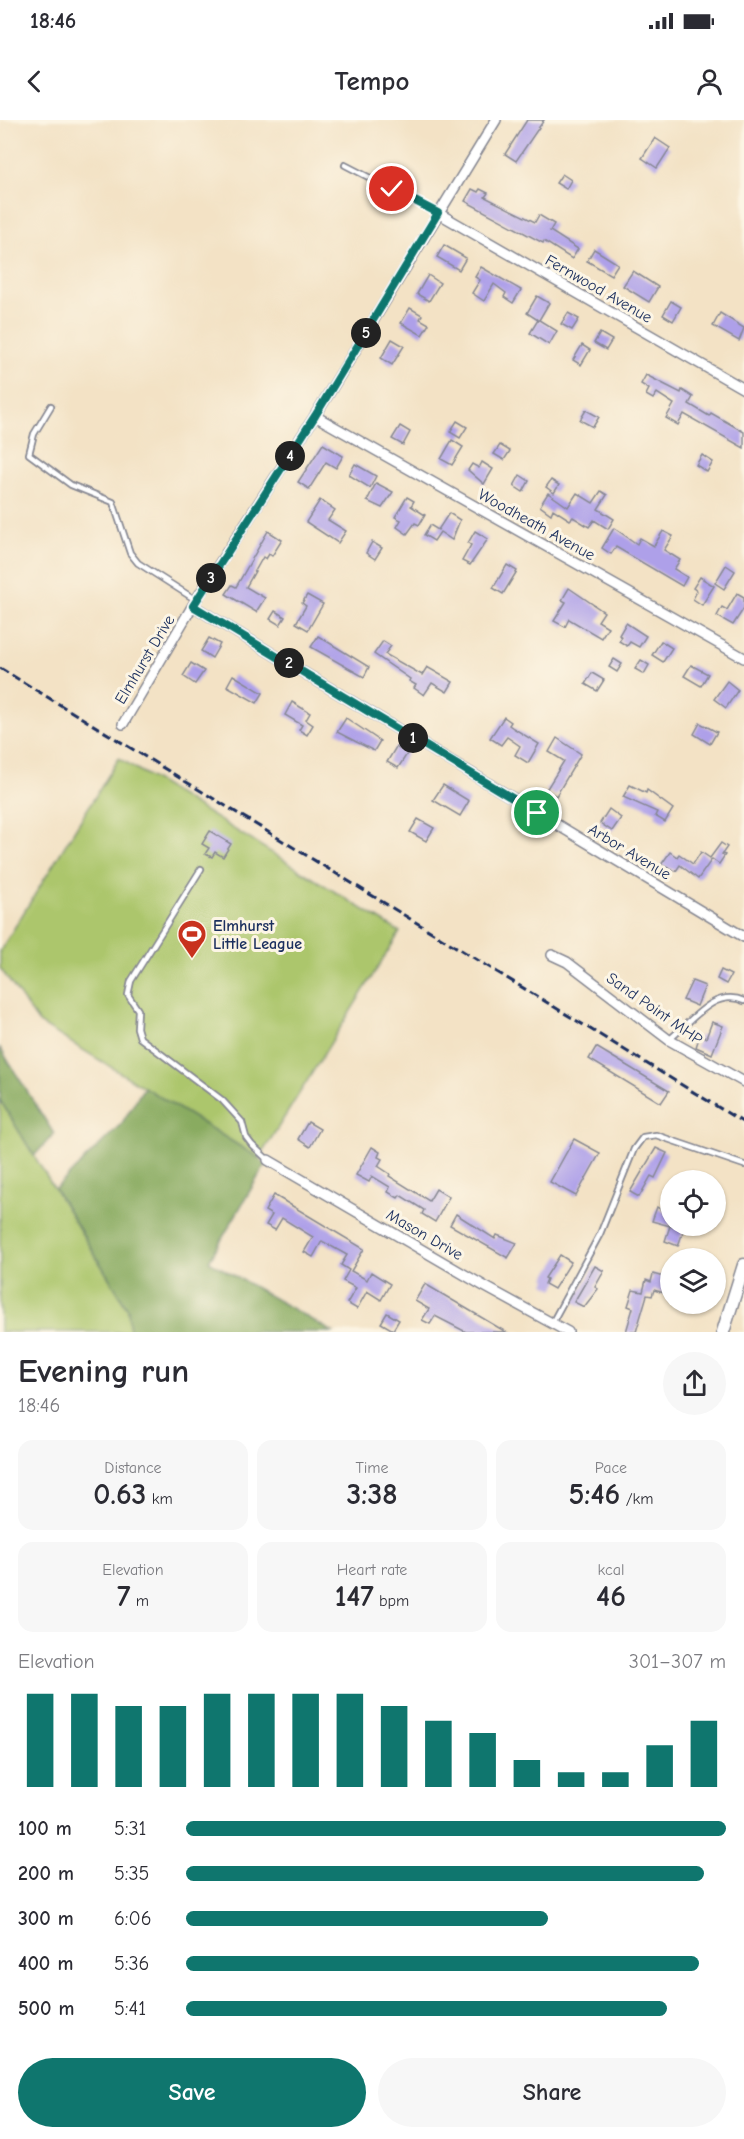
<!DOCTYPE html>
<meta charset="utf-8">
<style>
:root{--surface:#fff;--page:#f7f7f7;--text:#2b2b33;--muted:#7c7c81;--accent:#0f766e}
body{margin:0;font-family:"Comic Neue",sans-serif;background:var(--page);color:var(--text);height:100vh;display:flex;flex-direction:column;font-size:22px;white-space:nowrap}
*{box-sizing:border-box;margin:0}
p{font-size:20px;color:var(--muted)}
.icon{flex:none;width:33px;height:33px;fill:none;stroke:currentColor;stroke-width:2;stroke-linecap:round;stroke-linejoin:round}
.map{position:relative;height:1212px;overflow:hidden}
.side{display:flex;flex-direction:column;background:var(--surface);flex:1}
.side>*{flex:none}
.fabs{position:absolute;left:660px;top:1050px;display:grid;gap:12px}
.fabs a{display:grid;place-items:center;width:66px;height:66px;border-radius:50%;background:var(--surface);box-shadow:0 2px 4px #0004;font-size:30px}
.pin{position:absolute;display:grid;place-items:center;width:51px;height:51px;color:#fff;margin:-26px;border:3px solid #fff;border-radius:50%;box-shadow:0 2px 6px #0007}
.km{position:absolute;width:30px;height:30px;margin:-15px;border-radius:50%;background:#222;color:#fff;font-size:16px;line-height:30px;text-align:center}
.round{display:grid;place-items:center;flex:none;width:63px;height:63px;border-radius:32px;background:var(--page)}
.head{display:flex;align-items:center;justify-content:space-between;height:102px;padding:0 18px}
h1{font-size:33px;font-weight:700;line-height:45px}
.metrics{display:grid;grid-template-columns:repeat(3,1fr);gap:9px;height:102px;padding:6px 18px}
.metrics div{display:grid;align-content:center;border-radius:15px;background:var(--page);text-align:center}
.metrics b{font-size:30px;font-weight:700}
.metrics small{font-size:16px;font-weight:400}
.metrics p{font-size:16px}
.chart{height:168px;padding:12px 18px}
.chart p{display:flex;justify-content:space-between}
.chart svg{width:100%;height:108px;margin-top:6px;stroke:var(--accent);stroke-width:6}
.primary-button{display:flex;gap:12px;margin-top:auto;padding:12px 18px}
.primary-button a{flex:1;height:69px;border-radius:36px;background:var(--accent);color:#fff;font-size:24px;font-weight:700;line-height:69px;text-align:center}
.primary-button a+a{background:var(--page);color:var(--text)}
ul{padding:0 18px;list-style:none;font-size:20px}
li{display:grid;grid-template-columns:96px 72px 1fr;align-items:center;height:45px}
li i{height:15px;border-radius:8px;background:var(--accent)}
.status{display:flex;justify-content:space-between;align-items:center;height:42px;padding:0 30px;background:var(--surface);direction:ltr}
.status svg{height:16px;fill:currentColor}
header{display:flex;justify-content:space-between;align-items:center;height:78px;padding:0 18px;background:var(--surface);font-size:27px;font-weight:700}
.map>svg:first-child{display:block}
</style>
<div class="status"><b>18:46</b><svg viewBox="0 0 49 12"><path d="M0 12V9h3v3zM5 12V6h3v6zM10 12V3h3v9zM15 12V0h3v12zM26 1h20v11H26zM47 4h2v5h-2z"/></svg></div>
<header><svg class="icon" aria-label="back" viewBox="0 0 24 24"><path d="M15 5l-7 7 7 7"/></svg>Tempo<svg class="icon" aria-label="person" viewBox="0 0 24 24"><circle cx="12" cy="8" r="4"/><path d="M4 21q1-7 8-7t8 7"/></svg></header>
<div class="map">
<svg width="744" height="1212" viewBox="0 0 744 1212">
<rect width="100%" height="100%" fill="#fcf5e5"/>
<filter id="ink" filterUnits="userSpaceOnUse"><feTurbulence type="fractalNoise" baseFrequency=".0167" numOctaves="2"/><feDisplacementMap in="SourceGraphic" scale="12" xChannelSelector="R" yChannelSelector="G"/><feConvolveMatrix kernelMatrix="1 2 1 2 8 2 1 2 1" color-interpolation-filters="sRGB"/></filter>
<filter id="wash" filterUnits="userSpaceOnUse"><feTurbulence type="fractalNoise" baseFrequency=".008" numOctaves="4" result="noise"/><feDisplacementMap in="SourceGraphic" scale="24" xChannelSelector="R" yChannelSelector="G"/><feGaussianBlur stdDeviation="1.35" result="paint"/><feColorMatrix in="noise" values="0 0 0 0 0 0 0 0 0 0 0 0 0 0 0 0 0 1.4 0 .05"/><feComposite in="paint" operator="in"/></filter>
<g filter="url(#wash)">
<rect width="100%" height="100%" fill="#f3e2c5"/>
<!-- green -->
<g fill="#acc66c" stroke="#647a65" stroke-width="1.5">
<path d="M119,638l281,174 -141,226 -220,-135 -39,-55v-17z"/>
<path d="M0,980l128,209 2,23h-130z"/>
</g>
<!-- forest -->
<g fill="#89ab60" stroke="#526d5f" stroke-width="1.5">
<path d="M0,928l54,86 -20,22 -34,-56z"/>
<path d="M144,967l115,71 6,7 -56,96 124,71h-203l-2,-23 -73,-120 67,-66z"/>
</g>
<g id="blocks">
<!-- building -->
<g fill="#aea0e9">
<path d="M527,0h17l-28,41 -11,-7z"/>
<path d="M655,18l15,10 -13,20 -15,-10z"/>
<path d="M562,54l9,6 -5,9 -10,-6z"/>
<path d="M472,69l6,3 2,-3 8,4 -3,4 50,25 4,-7 15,9 -4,7 28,18 -6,10 -28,-18 -1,2 -78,-42z"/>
<path d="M444,125l22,13 -7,12 -22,-13z"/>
<path d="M594,129l24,15 -7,11 -24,-14z"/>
<path d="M481,147l40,23 -8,13 -9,-6 2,-4 -12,-9 -10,17 -12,-8 8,-13 -5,-3z"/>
<path d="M633,151l25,16 -9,15 -26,-16z"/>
<path d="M428,155l12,8 -11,18 -12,-7z"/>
<path d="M537,176l12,7 -10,17 18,11 -8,14 -19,-12 8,-13 -11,-7z"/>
<path d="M671,181l10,6 -8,14 -10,-6z"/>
<path d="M410,188l12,7 -2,4 9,5 -7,11 -21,-12z"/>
<path d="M568,193l11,6 -7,11 -11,-6z"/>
<path d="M720,193l24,15 -5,13 -26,-15z"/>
<path d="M600,213l12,7 -6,10 -12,-7z"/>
<path d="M392,219l12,7 -12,19 -11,-7z"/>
<path d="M582,225l8,5 -9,15 -8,-5z"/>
<path d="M646,255l35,18 1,-3 11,7 -4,7 20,12 2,-3 33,19v16l-60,-34 -6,11 -12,-7 8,-14 -17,-11 -4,6 -7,-4 3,-6 -8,-5z"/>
<path d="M586,290l13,7 -6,10 -13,-7z"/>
<path d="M457,301l10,6 -7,11 -10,-6z"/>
<path d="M400,306l10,6 -7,13 -11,-6z"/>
<path d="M452,320l11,7 -11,18 -11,-6z"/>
<path d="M323,324l20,12 -7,12 -10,-6 -17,27 -11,-7z"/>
<path d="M500,325l10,6 -6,9 -10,-6z"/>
<path d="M702,335l11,7 -6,10 -11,-7z"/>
<path d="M482,342l11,7 -9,15 -16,-14 4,-6 7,4z"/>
<path d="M355,344l21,12 -6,12 -21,-13z"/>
<path d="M520,355l9,6 -6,11 -9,-6z"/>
<path d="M551,360l8,5 -5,8 -8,-6z"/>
<path d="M376,363l17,9 -11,16 -15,-7z"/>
<path d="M601,371l6,4 -9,14 16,10 -6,10 -14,-9 -5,7 -16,-10 -3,3 -17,-11 -2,5 -11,-8 8,-13 20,14 9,-14 16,10z"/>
<path d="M407,377l7,4 -3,5 14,9 -6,10 -4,-2 -8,11 -10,-7 4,-7 -6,-3z"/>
<path d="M320,380l15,10 -7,10 18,11 -8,12 -32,-21z"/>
<path d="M449,393l11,7 -8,20 -12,-8 -6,9 -10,-6 6,-10 8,5z"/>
<path d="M614,408l23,16 3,-6 14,8 9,-15 10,5 -9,14 16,10 -6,9 13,8 -5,9 -66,-39 -5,7 -9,-6z"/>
<path d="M268,411l14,9 -10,16 -3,-2 -3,5 -3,-2 -17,30 19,11 -9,14 -30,-18 6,-9 4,2z"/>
<path d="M475,411l13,8 -18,26 -8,-4 9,-16 -3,-2z"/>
<path d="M372,422l10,6 -7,11 -9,-6z"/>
<path d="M507,445l10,6 -14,23 -10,-6z"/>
<path d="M726,445l9,6 -11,18 -9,-6z"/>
<path d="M700,457l14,9 -12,19 -9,-6 4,-8 -4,-3z"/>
<path d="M569,468l35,24 -6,9 10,6 -7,11 -32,-19 -4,8 -11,-6 12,-19 -4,-2z"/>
<path d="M737,473l7,4v11l-11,17 -16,-9 5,-9 5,3z"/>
<path d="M307,475l16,9 -15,26 -12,-7 10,-17 -4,-3z"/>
<path d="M275,491l10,6 -5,8 -10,-6z"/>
<path d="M626,503l20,13 -7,11 -9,-5 -3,4 -8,-5 3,-4 -3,-2z"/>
<path d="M318,516l51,31 -5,10 -53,-30z"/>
<path d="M209,518l11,6 -8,14 -11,-7z"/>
<path d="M383,521l8,5 -6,8 37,21 5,-8 26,15 -6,10 -15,-9 -8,12 -10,-7 2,-3 -7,-4 1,-2 -36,-25z"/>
<path d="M661,521l11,7 -9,14 -11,-7z"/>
<path d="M614,539l8,5 -5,8 -8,-5z"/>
<path d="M641,540l8,5 -5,9 -9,-5z"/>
<path d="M191,543l13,8 -9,13 -12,-8z"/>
<path d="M691,545l17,9 -7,12 -17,-10z"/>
<path d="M592,553l12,7 -7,11 -12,-7z"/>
<path d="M233,555l30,18 -6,10 -30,-17z"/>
<path d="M727,561l11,9 -12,18 -12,-9z"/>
<path d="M292,582l18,11 -4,7 7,5 -6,10 -8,-5 3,-5 -17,-10z"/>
<path d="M504,597l7,5 -2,3 4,3 26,16 -11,19 -13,-8 5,-9 -13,-9 -6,8 -11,-7z"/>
<path d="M346,598l34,23 -6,10 -37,-19z"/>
<path d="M700,603l17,9 -7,12 -16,-10z"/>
<path d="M557,618l24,16 -25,42 -10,-6 18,-29 -15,-9z"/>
<path d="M396,627l11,7 -9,14 -11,-6z"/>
<path d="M443,665l26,16 -9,15 -27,-16z"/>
<path d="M630,665l16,8 1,-3 26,19 -8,13 -10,-6 2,-4 -34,-15z"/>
<path d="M609,689l12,9 -9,13 -12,-8z"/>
<path d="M418,699l16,9 -8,13 -16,-9z"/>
<path d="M210,711l21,13 -8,13 -8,-5 -3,5 -7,-3 4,-6 -7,-4z"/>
<path d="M721,723l6,4 -5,7 3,1 -6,9 -7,-5 -14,20 -18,-14 -4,6 -15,-6 9,-13 7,5 2,-3 14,10 8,-12 9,6z"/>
<path d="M721,850l10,5 -5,9 -9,-5z"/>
<path d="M692,861l13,5 -8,20 -14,-6z"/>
<path d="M712,902l11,4 -11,28 -16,-7 4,-12 6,3z"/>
<path d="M596,927l73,44 -8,12 -72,-44z"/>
<path d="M308,1002l12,7 -10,18 -12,-8z"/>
<path d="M574,1019l26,14 -24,43 -26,-14z"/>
<path d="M372,1027l8,5 -2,5 4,2 -4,7 12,8 -1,2 40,25 7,-12 13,8 -14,25 -13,-8 2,-4 -24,-15 -2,3 -10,-6 2,-5 -18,-11 -3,6 -13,-7z"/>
<path d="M656,1028l11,5 -12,25 -4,-2 -12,21 -9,-5z"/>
<path d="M274,1075l90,54 -13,22 16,9 4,-8 19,12 -9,16 -14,-9 -10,18 -10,-6 9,-15 -13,-7 6,-11 -8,-5 6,-10 -25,-14 -9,16 -9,-5 9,-15 -31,-19 -7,12 -9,-5 6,-10 -7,-4z"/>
<path d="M657,1087l13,9v10h15l-7,20 -13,-5 5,-15 -18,-5z"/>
<path d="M456,1094l39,25 2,-4 20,8 -9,15 -58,-33z"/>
<path d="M560,1135l11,7 -17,27 -9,-5 2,-5 -2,-1z"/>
<path d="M595,1146l9,5 -9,16 3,2 -14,18 -10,-5z"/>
<path d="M653,1154l17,5 -3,15 -13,-4 -2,6 -5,-1 -11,37h-10l7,-24 -5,-2 5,-16 10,2 3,-12 5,2z"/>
<path d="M425,1164l49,29 32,19h-40l-31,-16 -5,8 -8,-4 7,-11 -14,-8z"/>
<path d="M387,1193l12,7 -6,10 -12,-7z"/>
</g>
</g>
</g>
<g filter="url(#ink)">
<use href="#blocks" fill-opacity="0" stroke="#878892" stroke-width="1.5"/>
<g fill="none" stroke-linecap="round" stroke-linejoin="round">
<!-- service casing -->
<g stroke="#878892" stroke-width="8">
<g id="service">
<path d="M345,45l93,48"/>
<path d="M51,286l-17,28 -5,20 42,31 42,17 17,51 8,10 58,37"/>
<path d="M201,749l-70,112 -3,14 10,15 -1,18 3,10 82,62 20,22 4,15 6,8 16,15"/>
<path d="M670,919c22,-18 44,-51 74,-38"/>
<path d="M552,1203l48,-89 34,-85 9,-12 13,-2 88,30"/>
</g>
</g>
<!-- minor casing -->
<g stroke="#878892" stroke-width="12">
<g id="minor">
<path d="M438,93l306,176"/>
<path d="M315,296l429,242"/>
<path d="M193,486l551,331"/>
<path d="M123,604l73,-124 119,-184 181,-296"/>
<path d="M552,835l15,7 102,78 75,42"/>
<path d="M268,1040l216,126 84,46"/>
</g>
</g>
<!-- tertiary casing -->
<g stroke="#878892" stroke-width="15">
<path id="tertiary" d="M723,1212l21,-67"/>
</g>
<!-- service -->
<use href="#service" stroke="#fff" stroke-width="4.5"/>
<!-- minor -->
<use href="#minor" stroke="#fff" stroke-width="9"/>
<!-- tertiary -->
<use href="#tertiary" stroke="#fff" stroke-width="12"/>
<!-- rail -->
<path stroke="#1b2f5e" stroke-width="3" stroke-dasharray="9 4.5" stroke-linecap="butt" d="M0,548l744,455"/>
</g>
</g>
<g fill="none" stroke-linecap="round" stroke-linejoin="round" filter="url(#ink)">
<!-- route casing -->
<g stroke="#fff" stroke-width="12">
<path id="route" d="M392,69l46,24 -123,203 -122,190 344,207"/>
</g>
<!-- route -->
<use href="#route" stroke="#0f766e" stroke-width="8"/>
</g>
<!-- icons -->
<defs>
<g id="stadium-pin" transform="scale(1.5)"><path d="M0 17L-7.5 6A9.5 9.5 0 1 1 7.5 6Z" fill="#c8321e" stroke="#fcf5e5"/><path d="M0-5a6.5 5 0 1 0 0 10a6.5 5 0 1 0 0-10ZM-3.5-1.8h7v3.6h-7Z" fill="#fff"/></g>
</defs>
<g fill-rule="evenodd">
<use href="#stadium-pin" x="192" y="814"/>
</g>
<g text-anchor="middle" stroke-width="6" stroke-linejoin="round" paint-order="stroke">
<!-- street labels -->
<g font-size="16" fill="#1b2f5e" stroke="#fcf5e5">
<text transform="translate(599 168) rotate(30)" y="6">Fernwood Avenue</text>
<text transform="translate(537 404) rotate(29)" y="6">Woodheath Avenue</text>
<text transform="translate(144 539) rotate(-59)" y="6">Elmhurst Drive</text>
<text transform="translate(630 731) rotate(31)" y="6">Arbor Avenue</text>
<text transform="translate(655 888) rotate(35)" y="6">Sand Point MHP</text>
<text transform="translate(425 1114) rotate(30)" y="6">Mason Drive</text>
</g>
<!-- poi labels -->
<g font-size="16" font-weight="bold" fill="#1b2f5e" stroke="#fcf5e5" text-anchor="start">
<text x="213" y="811">Elmhurst<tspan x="213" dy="18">Little League</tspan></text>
</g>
</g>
</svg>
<div class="fabs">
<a><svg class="icon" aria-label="locate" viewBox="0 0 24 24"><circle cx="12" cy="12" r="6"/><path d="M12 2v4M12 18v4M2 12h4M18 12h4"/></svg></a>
<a><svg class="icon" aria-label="layers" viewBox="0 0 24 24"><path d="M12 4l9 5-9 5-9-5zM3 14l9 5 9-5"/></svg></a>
</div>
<div class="pin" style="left:537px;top:693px;background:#1e9e55"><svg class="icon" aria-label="arrive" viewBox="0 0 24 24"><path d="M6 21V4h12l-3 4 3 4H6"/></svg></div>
<div class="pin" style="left:392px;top:69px;background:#d93025"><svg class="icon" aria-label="check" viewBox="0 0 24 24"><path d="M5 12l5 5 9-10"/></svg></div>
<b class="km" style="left:413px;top:618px">1</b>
<b class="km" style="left:289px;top:543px">2</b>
<b class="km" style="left:211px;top:458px">3</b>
<b class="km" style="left:290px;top:336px">4</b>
<b class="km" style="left:366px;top:213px">5</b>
</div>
<section class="side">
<div class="head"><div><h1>Evening run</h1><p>18:46</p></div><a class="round"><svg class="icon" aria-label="share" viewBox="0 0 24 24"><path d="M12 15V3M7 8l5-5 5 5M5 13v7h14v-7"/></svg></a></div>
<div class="metrics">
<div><p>Distance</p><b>0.63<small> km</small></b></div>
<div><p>Time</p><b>3:38</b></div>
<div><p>Pace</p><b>5:46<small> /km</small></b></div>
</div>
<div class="metrics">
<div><p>Elevation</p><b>7<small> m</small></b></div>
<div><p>Heart rate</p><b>147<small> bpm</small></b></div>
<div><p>kcal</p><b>46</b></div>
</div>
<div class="chart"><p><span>Elevation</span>301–307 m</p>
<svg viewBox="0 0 160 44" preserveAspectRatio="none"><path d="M5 44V6M15 44V6M25 44V11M35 44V11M45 44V6M55 44V6M65 44V6M75 44V6M85 44V11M95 44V17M105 44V22M115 44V33M125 44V38M135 44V38M145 44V27M155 44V17"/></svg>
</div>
<ul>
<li><b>100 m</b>5:31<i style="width:100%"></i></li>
<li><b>200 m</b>5:35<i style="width:96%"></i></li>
<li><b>300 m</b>6:06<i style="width:67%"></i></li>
<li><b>400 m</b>5:36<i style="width:95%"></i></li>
<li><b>500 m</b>5:41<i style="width:89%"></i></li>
</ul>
<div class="primary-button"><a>Save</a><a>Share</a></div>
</section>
